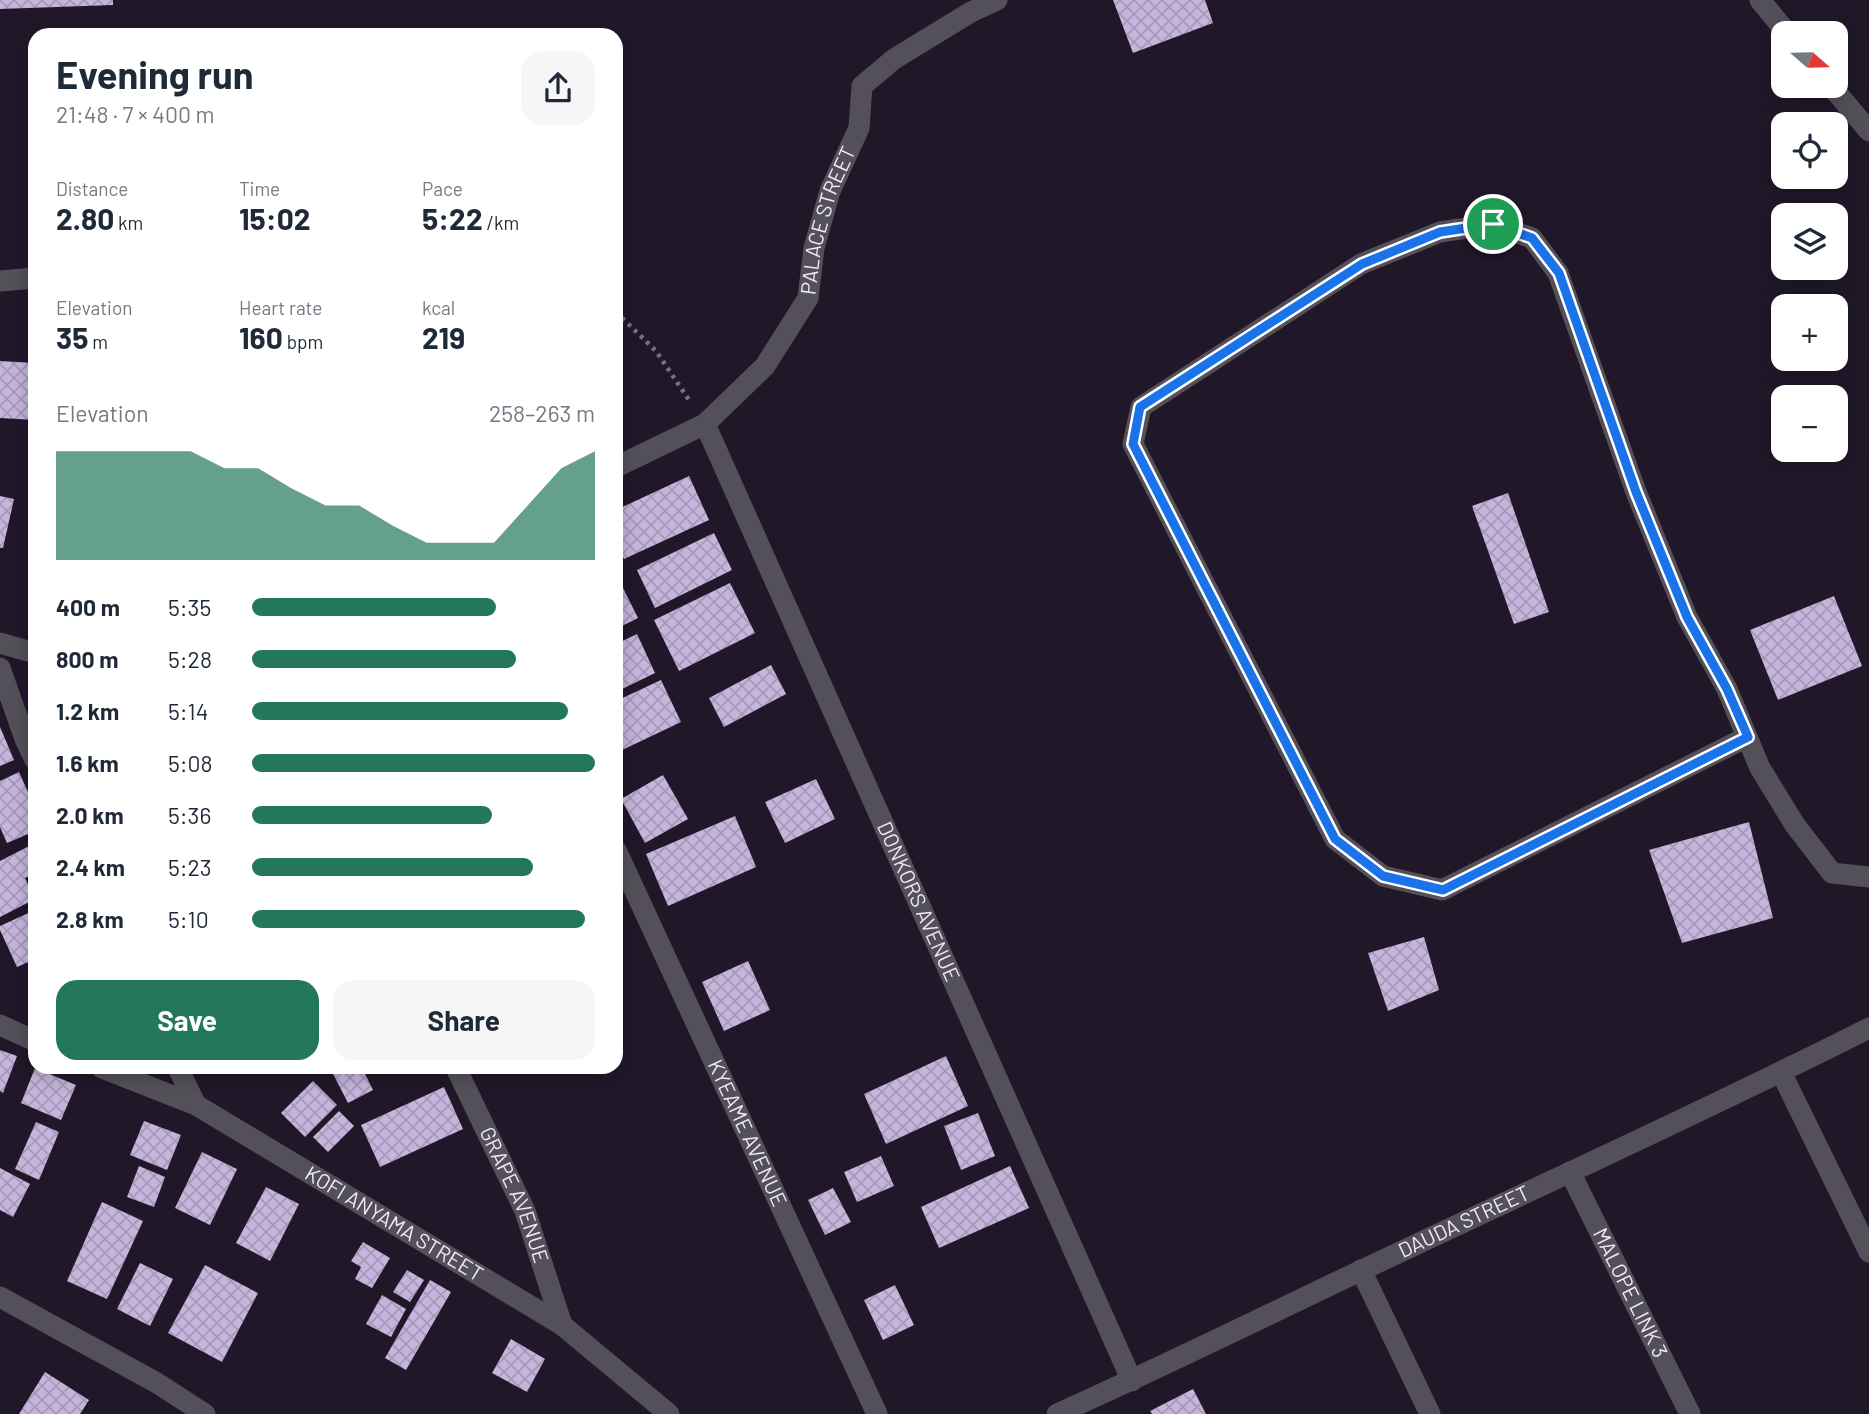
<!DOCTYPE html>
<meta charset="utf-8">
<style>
:root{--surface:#fff;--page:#f6f6f7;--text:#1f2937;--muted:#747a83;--accent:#24785a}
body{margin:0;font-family:Barlow,sans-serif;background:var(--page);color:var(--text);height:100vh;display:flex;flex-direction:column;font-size:26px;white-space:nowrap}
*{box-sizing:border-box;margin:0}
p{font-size:23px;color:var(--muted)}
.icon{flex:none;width:38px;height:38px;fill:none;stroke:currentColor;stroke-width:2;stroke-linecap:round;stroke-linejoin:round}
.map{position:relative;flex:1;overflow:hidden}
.details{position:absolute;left:28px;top:28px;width:595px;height:1046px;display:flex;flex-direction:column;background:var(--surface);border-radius:21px;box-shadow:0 4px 18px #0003}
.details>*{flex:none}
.needle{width:46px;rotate:110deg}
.fabs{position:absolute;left:1771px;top:21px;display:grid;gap:14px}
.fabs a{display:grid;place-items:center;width:77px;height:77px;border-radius:14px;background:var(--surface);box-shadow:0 4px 18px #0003;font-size:35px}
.pin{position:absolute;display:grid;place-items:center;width:60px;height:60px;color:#fff;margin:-30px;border:4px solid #fff;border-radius:50%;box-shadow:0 2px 7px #0007}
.round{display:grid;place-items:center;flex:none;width:74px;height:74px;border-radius:21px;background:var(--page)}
.headline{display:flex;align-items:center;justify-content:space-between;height:119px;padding:0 28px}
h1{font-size:38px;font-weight:700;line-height:52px}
.stats{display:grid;grid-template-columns:repeat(3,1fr);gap:10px;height:119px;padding:7px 28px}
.stats div{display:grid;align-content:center}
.stats b{font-size:30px;font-weight:700}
.stats small{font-size:19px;font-weight:400}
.stats p{font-size:19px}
.chart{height:196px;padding:14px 28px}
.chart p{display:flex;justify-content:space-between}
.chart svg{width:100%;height:126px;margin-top:7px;fill:var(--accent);opacity:.7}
.action{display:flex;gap:14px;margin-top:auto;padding:14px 28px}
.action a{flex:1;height:80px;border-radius:21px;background:var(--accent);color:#fff;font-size:28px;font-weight:700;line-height:80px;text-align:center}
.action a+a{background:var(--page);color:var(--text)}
ul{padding:0 28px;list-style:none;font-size:23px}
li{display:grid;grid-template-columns:112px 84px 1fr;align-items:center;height:52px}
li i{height:18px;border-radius:9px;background:var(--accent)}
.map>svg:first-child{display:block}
</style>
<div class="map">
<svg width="1869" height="1414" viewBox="0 0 1869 1414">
<defs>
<pattern id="building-cross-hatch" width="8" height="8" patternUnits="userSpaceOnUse" patternTransform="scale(1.75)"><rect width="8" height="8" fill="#c6b4dc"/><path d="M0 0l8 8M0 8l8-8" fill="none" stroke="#a698b8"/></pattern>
</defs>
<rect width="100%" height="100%" fill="#201829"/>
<!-- building -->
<g fill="url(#building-cross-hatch)">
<path d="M0,0h113v5l-113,4z"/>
<path d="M1113,0h92l8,23 -80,30z"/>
<path d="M0,361l35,2v57l-35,-2z"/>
<path d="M689,476l20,44 -85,39 -8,-19v-30z"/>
<path d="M1508,493l41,119 -35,12 -42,-118z"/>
<path d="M0,496l14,3 -11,49h-3z"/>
<path d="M714,533l18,37 -77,38 -18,-38z"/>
<path d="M616,574l22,44 -22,11z"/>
<path d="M730,583l25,50 -76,38 -25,-51z"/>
<path d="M1834,596l28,70 -84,34 -28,-70z"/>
<path d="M637,634l18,39 -39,19v-48z"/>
<path d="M771,665l15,29 -62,33 -15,-29z"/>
<path d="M661,680l20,42 -65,31v-52z"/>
<path d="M0,727l14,33 -14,6z"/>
<path d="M19,772l16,36v23l-28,12 -7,-16v-46z"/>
<path d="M663,775l25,44 -43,24 -24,-44z"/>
<path d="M816,779l19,40 -50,24 -20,-41z"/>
<path d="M735,816l21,51 -88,39 -22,-52z"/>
<path d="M1749,822l24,96 -91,25 -33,-93z"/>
<path d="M35,843v30l-10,5 10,21 -35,18v-56z"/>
<path d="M35,910v31l-5,2 5,12v4l-18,8 -17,-37v-4z"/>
<path d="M1424,937l15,53 -51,21 -20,-58z"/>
<path d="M748,961l22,49 -46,21 -22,-49z"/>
<path d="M0,1050l17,6 -14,37 -3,-2z"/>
<path d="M946,1056l22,50 -82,38 -22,-50z"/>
<path d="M35,1068l41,17 -15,35 -40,-17z"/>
<path d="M330,1068h32l11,22 -25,13z"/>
<path d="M313,1081l24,24 -32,32 -24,-24z"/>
<path d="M444,1087l19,42 -83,38 -19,-42z"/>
<path d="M339,1111l15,15 -26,26 -15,-15z"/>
<path d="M978,1113l17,43 -34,14 -17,-44z"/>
<path d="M144,1121l37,14 -14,35 -37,-15z"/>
<path d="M36,1122l23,10 -20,48 -24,-11z"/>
<path d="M202,1152l35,17 -27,56 -35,-17z"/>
<path d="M881,1156l13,30 -37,16 -13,-30z"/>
<path d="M139,1166l26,11 -11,30 -27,-10z"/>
<path d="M1010,1166l19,42 -90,40 -18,-41z"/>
<path d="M0,1168l30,16 -17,33 -13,-7z"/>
<path d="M266,1187l33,17 -29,57 -34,-18z"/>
<path d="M833,1188l18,34 -26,13 -17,-35z"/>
<path d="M102,1202l41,19 -36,78 -40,-18z"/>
<path d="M363,1242l27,16 -18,30 -17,-9 6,-12 -10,-6z"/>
<path d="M140,1263l33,16 -23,47 -33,-17z"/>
<path d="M205,1265l53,28 -36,69 -54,-29z"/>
<path d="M407,1270l17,10 -14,22 -17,-10z"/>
<path d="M430,1280l21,12 -45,78 -21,-12z"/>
<path d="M895,1285l19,40 -31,15 -19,-40z"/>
<path d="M382,1295l24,14 -15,28 -25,-13z"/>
<path d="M511,1339l34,20 -18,33 -35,-19z"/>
<path d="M45,1372l44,28 -9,14h-61z"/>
<path d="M1193,1389l13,25h-54l-2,-3z"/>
</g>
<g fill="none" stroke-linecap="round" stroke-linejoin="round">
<!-- path -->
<path stroke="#787180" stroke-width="4.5" stroke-dasharray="3.5 5" stroke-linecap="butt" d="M616,312l40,39 35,52"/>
<!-- minor -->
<g stroke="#545059" stroke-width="21">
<path d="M1760,0l27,33"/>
<path d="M1831,86l38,45"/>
<path d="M0,281l35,-3"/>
<path id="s1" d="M705,424l427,957"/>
<path id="s2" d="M616,467l89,-43 60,-58 43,-68 6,-50 16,-57 29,-63 3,-42 32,-27 77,-47 26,-12"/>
<path d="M0,643l35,10"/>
<path d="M0,668l25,71 10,21"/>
<path d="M1747,737l-305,153 -59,-14 -48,-37 -202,-395 8,-37 220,-143 79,-32 53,-8 39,14 26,35 78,219 51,125 40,72 33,79 35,57 37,48 37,4"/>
<path id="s3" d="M616,850l261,564"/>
<path d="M0,1025l35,16"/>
<path id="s4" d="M102,1068l94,37 366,220 107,89"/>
<path d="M178,1068l18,37"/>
<path id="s5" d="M456,1068l69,143 37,114"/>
<path d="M1781,1072l88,180"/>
<path id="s6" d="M1570,1172l120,242"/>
<path d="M1361,1270l69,144"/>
<path d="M0,1297l157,86 48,31"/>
<path id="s7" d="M1057,1414c114,-51 226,-107 339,-160 158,-75 317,-147 473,-226"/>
</g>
</g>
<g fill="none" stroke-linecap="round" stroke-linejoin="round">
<!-- route casing -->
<g stroke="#fff" stroke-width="14">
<path id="route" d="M1493,224l39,14 27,35 77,219 51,125 40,72 21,48 -305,153 -60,-14 -48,-37 -202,-395 7,-37 222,-143 78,-32z"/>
</g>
<!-- route -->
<use href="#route" stroke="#1a73e8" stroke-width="9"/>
</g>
<g text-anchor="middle" stroke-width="7" stroke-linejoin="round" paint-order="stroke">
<!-- street labels -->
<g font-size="21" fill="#f0eaf7" stroke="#170f1f">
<text dy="7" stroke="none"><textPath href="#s2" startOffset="343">PALACE STREET</textPath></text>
<text dy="7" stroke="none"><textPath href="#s1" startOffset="523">DONKORS AVENUE</textPath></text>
<text dy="7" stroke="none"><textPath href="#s3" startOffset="312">KYEAME AVENUE</textPath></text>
<text dy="7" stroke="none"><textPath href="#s5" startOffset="140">GRAPE AVENUE</textPath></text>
<text dy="7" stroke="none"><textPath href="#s7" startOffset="450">DAUDA STREET</textPath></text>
<text dy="7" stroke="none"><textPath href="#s4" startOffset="332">KOFI ANYAMA STREET</textPath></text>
<text dy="7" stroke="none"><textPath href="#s6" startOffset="135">MALOPE LINK 3</textPath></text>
</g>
</g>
</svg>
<div class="fabs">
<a><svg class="needle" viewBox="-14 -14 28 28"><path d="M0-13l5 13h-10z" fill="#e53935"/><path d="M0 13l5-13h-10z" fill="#747a83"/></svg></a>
<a><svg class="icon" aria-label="locate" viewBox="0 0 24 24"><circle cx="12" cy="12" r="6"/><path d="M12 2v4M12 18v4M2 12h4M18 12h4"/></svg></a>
<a><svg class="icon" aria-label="layers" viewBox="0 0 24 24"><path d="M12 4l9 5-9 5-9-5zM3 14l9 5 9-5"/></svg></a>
<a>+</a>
<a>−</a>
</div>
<div class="pin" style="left:1493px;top:224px;background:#1e9e55"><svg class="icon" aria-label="arrive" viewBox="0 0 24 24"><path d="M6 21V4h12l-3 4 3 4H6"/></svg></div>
<section class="details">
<div class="headline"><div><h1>Evening run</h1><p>21:48 · 7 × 400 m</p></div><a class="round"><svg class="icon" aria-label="share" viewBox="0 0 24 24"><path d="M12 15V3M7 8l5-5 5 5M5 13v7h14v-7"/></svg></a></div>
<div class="stats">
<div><p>Distance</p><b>2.80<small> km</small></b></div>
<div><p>Time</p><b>15:02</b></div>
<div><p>Pace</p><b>5:22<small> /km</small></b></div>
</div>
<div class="stats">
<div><p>Elevation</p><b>35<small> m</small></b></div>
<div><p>Heart rate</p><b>160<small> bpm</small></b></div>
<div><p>kcal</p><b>219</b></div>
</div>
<div class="chart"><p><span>Elevation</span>258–263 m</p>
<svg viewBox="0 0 160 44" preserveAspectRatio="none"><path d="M0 44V6L10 6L20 6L30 6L40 6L50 12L60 12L70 19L80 25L90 25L100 32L110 38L120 38L130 38L140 25L150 12L160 6V44z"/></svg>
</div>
<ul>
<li><b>400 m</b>5:35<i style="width:71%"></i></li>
<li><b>800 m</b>5:28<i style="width:77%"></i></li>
<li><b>1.2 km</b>5:14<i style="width:92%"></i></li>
<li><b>1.6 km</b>5:08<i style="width:100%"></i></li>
<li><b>2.0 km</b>5:36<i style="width:70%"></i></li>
<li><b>2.4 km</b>5:23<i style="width:82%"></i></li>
<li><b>2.8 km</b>5:10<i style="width:97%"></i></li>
</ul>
<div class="action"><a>Save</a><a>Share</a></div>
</section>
</div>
